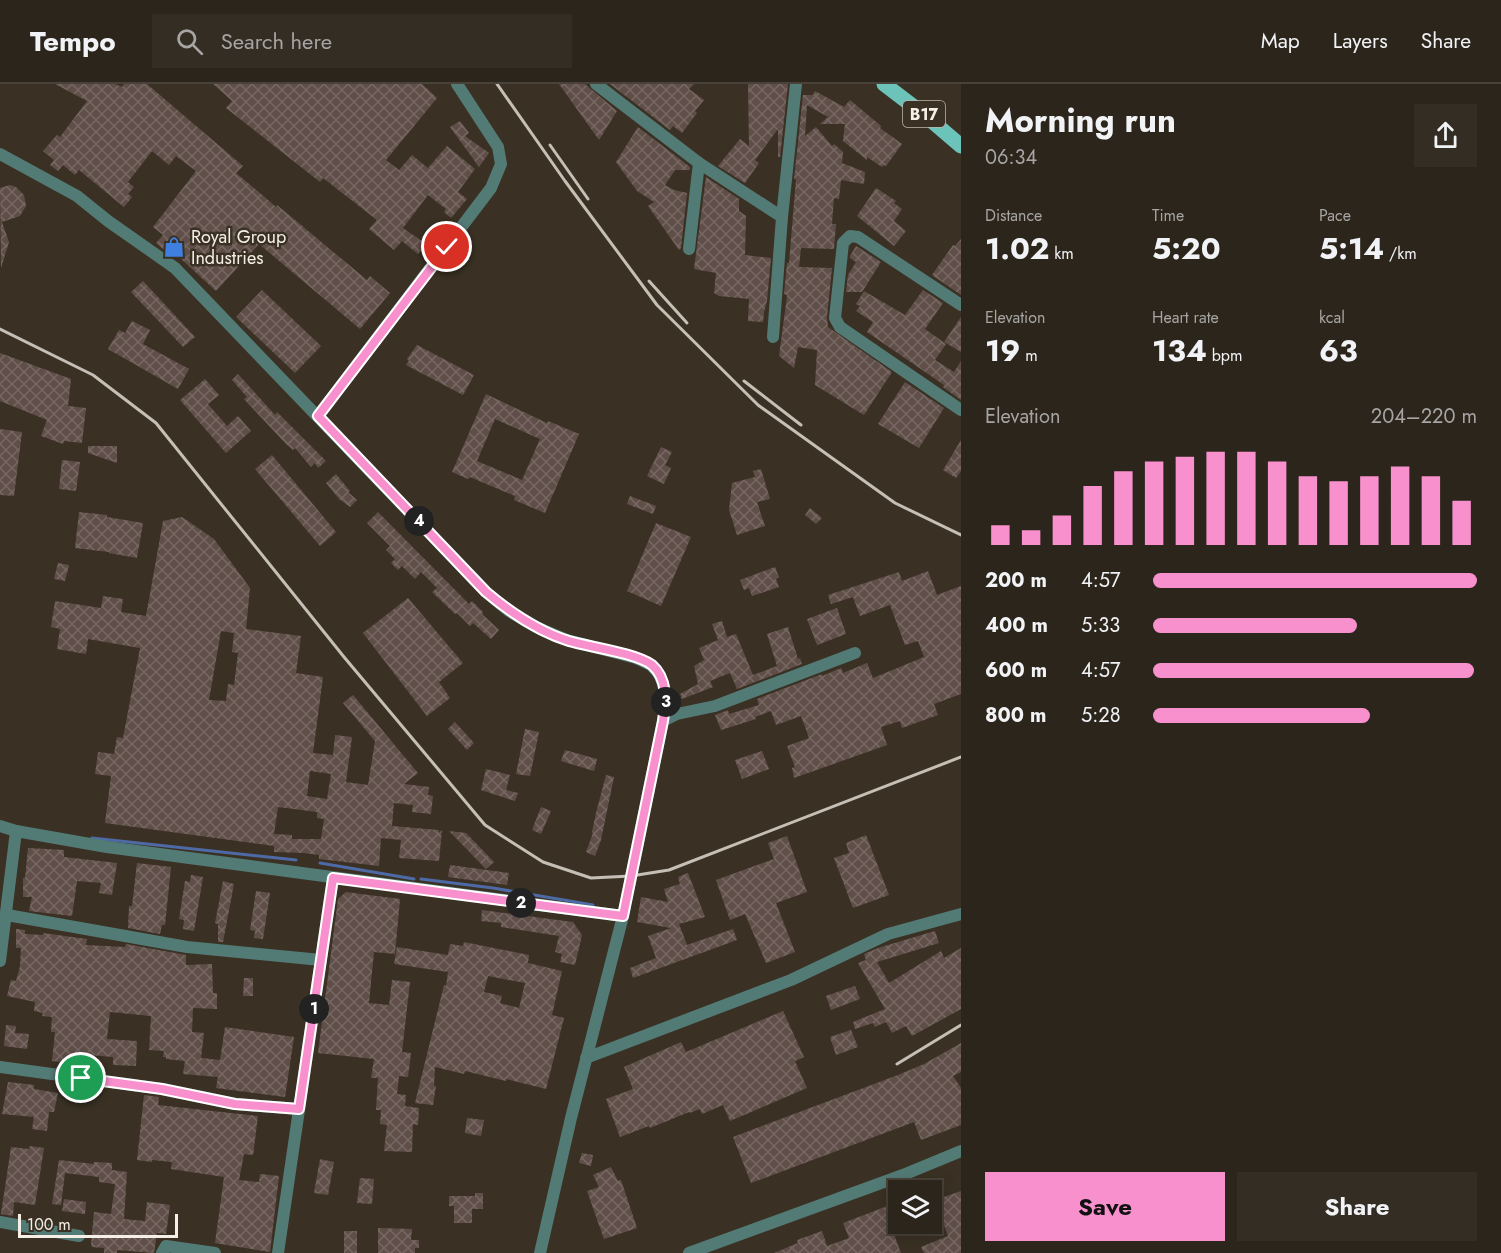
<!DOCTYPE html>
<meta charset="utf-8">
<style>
:root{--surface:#2c251b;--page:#342d24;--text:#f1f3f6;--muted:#a6a5a3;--line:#48423a;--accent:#f790cd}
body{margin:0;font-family:Jost,sans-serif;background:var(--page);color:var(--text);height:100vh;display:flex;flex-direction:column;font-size:22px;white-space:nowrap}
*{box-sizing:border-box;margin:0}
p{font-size:20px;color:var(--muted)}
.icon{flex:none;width:33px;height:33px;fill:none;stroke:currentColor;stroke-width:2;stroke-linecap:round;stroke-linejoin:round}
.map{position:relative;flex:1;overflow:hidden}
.details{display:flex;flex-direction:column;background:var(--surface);width:540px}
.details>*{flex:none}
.buttons{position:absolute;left:888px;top:1096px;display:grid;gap:12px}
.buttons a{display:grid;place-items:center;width:54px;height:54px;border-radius:0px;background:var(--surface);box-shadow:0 3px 15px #0003,0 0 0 2px var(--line);font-size:30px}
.scale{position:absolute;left:18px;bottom:15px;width:160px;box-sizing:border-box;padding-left:6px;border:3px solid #f5efe7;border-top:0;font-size:16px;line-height:21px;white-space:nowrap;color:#f5efe7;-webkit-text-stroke:4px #3a3124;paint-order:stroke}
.pin{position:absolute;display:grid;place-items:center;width:51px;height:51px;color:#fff;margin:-26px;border:3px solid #fff;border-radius:50%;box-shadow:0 2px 6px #0007}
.km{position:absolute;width:30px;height:30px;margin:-15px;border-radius:50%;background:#222;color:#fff;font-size:16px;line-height:30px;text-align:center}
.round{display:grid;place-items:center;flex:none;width:63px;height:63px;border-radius:0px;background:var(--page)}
.head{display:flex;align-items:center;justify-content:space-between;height:102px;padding:0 24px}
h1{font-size:33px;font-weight:700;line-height:45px}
.stats{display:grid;grid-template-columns:repeat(3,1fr);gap:9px;height:102px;padding:6px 24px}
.stats div{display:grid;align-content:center}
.stats b{font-size:30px;font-weight:700}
.stats small{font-size:16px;font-weight:400}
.stats p{font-size:16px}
.chart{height:168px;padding:12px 24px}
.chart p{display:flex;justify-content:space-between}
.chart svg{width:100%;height:108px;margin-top:6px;stroke:var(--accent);stroke-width:6}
.button{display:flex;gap:12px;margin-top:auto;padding:12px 24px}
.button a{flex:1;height:69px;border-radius:0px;background:var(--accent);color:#111;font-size:24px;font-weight:700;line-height:69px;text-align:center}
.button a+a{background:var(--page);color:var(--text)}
ul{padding:0 24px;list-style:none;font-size:20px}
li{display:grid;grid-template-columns:96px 72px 1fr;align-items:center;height:45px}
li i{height:15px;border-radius:8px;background:var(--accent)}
header{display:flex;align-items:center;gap:36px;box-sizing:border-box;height:84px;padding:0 30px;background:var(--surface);border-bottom:2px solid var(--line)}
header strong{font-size:28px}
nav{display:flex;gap:33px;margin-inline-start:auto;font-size:21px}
.search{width:420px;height:54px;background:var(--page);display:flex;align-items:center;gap:15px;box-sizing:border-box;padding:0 21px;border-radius:0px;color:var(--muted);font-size:22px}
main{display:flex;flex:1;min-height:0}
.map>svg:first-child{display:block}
</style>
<header>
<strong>Tempo</strong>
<div class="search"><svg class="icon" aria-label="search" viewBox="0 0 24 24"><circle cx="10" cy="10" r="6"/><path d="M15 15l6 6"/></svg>Search here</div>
<nav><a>Map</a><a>Layers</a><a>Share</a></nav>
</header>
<main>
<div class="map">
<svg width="961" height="1169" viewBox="0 0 961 1169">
<defs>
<pattern id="building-cross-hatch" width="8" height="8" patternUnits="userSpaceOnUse" patternTransform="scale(1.5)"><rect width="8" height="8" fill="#604e49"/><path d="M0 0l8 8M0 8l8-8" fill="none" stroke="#776863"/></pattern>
</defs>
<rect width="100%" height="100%" fill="#3a3124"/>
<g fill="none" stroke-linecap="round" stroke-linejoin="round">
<!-- stream -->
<g stroke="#4e6aa6" stroke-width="3">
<path d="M92,754l204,22"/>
<path d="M320,779l94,16"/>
<path d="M421,795l72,9 100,17"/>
</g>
</g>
<!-- building -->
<g fill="url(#building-cross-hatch)" fill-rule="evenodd">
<path d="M55,0h60l7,3 2,-3h23l96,82 -7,7 24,20 16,14 1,-2 90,75 3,-4 20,17 -30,36 -101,-85 -43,47 -49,-45 -3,4 -8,-7 7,-8 -10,-8 43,-56 -20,-15 -7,9 -17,-14 -24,31 6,5 -6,7 4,3 -8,10 -45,-37 -4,5 -12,-10 -5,6 -8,-6 4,-5 -11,-9 14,-16 3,2 27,-36z"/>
<path d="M213,0h209l15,14 -51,62 13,10 13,-15 16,13 19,-22 28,23 -17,23 9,7 -16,19 -7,-6 2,-3 -18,-14 -25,33 23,16 -8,10 -16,-13 -8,9 -25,-21 8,-9 -54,-42 -3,4 -94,-74 6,-7z"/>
<path d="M559,0h26l32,27 -18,29z"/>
<path d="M610,0h84l-5,5 15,11 -9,11 2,2 -15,20 -9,-7 -3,4z"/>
<path d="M748,0h40l-8,73h-2v-28l-23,31 4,3 -14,20 -27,-17 22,-27 9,7z"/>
<path d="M815,7l29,16 6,-7 31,26 -1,2 22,16 -16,22 -2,-1 -2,2 -15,-10v3l-24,-19 2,-17h-25l8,-7 -21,-12 -2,31 11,-9 16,19 2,-2 9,8 -1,11 23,9 -1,12 -23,-4 -2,19 -5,-1 -2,26h4l-2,25 -33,-1 -2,19 33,1 -5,49 1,10 64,45 -28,43 -49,-30 2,-35 -19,-3 -4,21 -15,-12 7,-52 1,-9 -3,-1 3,-31h2l7,-84h-2l9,-84h10z"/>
<path d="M460,37l9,12 -4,3 24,17 -10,14 -29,-40z"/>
<path d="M638,43l52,40v3h-15l-10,15 9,5 13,3 -6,55 -2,2 -31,-44 6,-4 -17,-11 -21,-29z"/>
<path d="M706,93l33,22v12l7,5 -1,39 26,3 -4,43 -3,11 -1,10 -15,-1 1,-22 -30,-3 -5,-3 2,-20 -22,-4z"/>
<path d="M10,101l6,2 8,8 2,11 -6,10 -18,6 7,20 -8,26 -1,-80z"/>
<path d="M876,104l20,13 -2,2 8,6 -8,12 12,10 -12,15 -37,-30z"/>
<path d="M961,155v56l-29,-20 21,-30 2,1z"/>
<path d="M856,162l25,16 -19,30h-16l2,-17 8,-13 -6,-4v-2z"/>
<path d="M143,197l52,56 -12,10 -52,-55z"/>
<path d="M262,206l59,56 -26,27 -59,-56z"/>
<path d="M923,206l20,13 -18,26 21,15 -11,16 19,12 7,-11v39l-18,-13 1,-2 -77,-53 6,-10 -17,-11 4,-5 -4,-2 8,-13 41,24z"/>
<path d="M961,233v35l-17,-10z"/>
<path d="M132,237l18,9 -7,14 46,25 -11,20 -70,-40 11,-19 6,3z"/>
<path d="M417,261l57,30 -11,20 -57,-30 3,-5 -2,-1z"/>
<path d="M0,269l71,26 -3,27 18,2 -4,35 -18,-2 -1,3 -22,-8 6,-16 -47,-19z"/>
<path d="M238,290l37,41 2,-3 49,49 -8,7 -3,-5 -4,4 -16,-19 -2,2 -8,-7 -41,-44 3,-2 -15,-17z"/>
<path d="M205,295l14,16 -11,9 19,22 11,-10 13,15 -25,22 -46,-53z"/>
<path d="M905,298l39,26 -25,40 -41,-24z"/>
<path d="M486,310l61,29 1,-2 31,13 -34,79 -31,-13 1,-4 -45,-19 -2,2 -16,-7zM495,335l45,20 -18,41 -45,-19z"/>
<path d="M0,345l22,3 -8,64 -14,-1z"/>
<path d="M961,356v31l-5,7 -13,-8z"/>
<path d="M88,362h29v17l-29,-10z"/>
<path d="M661,363l11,5 -7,13 6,3 -7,16 -17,-8z"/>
<path d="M272,371l64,77 -16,14 -65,-77z"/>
<path d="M62,376l18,2 -4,29 -17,-2z"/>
<path d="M761,385l9,30 -13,3 8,24 -28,9 -8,-25 3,-27 23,-6 -2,-6z"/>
<path d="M336,390l14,17 -2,1 9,8 -7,7 -11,-8 -13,-16z"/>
<path d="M630,412l26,10 -3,8 -26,-10z"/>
<path d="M810,424l12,10 -6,6 -11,-9z"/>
<path d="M79,428l28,3v2l36,6 -6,35 -28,-5v-1l-34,-4z"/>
<path d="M378,428l91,92 3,-3 11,11 -1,2 17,16 -8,9 -18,-16 -3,3 -13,-13 -2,1 -23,-22 5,-4 -16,-16 -6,7 -13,-13 -4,4 -7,-7 4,-4 -9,-9 4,-4 -23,-23z"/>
<path d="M182,433l32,22 36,49 -4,41 55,7 -5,37 27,4 -10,76 20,2 2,-20 17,2 -6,45 22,3 7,-44 -32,-38 10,-8 65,78 -14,11 25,3 -1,8 5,1 -2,18 -19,-2 1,-7 -19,-2 -2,23 47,4v3l3,-3 -3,31 -40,-3 2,-18 -20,-2 -2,28 -60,-7v-4l-15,-2 -30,-1v-6l-169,-23 6,-47 -16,-2 3,-22 16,2 3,-17 6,1 17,-90 -52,-9 -2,15 -29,-5 3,-20 -9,-2 4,-26 46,7 2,-12 20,3 -2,13 25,4 17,-95zM221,547l13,2 -2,19 6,1 -4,32 -6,-1 -2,17 -17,-1zM310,687l21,3 -4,25 -20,-3zM278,723l39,5v6l7,1 -3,20h-29v-4l-18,-1z"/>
<path d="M656,439l35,14 -30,69 -34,-15z"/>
<path d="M58,479l11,2 -4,16 -11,-2z"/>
<path d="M775,483l4,10 -3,2 3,8 -27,9 -3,-8 -5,2 -4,-10z"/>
<path d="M928,487l9,24 24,-9v108l-27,10 4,11 -36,13 -2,-7 -19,6 6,18 -93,33 -2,-10 3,-1 -8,-21 22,-8 -8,-22 -25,9 -5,-14 -16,6 1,2 -35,11 -6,-15 13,-5 1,4 30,-9 -2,-6 65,-25v2l19,-8 2,5 24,-10 6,15 51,-21 -6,-16 -13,4 -15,-40 -30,11 -7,-19 -22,7 -3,-9 71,-23 3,9z"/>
<path d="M408,514l55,65 -24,19 11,16 -23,18 -64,-83z"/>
<path d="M837,524l9,26 -29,11 -10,-26z"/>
<path d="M722,537l5,16 9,-3 17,41 24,-9 -10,-32 21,-7 10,32 2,-1 2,6 -65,25 -7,-16 -20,8 3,6 -31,12 -2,-5 18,-10 -4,-18 10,-6 -5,-12 19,-8 -6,-16z"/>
<path d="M455,638l19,21 -7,7 -19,-21z"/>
<path d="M525,645l14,3 -9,44 -14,-2z"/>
<path d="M565,666l32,9 -3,12 -33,-10z"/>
<path d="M762,667l7,18 -27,10 -7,-19z"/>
<path d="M486,685l24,6 -4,15 12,3 -3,8 -34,-11z"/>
<path d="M606,691l8,2 -13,63 -6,16 -9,-4 7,-19 -1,-1 4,-19z"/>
<path d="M541,723l10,4 -10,23 -9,-4z"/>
<path d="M449,747l17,2 28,29 -8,7z"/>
<path d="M866,751l23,60 -36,13 -19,-50 15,-5 -3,-10z"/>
<path d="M787,752l20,56 -31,11 19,49 -29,11 -21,-49 -15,6 -14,-40 58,-21 -6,-16z"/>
<path d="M28,764l36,2v7l53,6 -5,32 -13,-2 2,-10 -24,-2 -5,35 -43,-5 3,-14h-9v-19h2z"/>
<path d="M137,779l34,4 -6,58h-3l-2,9 -32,-6 1,-22h3z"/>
<path d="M450,781l59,8 -2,12 -59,-8z"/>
<path d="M688,789l17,44 -26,7 8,21 46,-16 4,11 -104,38 -3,-10 26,-10 -8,-22 23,-8 -34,-6 4,-25 27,5 -4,-13 16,-5 -2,-7z"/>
<path d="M191,791l12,2 -9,54 -11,-2 1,-9 -5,-1 6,-38 5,1z"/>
<path d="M223,797l11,3 -11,58h-5v-18l-3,-1z"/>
<path d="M256,807l14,2 -7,46 -9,-1 1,-7 -5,-1z"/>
<path d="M346,808l54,7 -5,55 -21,-2 -5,51 20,2 3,-25 18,2 -8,70 9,1 -3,24 -9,-1 -2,18 9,1 -1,11 14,2 -1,17 -5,-1 -1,28 -28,-1 3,-26 -7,-1 1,-14h-5l2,-32h-7l3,-19 -56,-6 20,-154z"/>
<path d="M482,826l91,12 9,13 -7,30 -15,-3 2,-8 -7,-2 4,-16 -58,-9v-4l-20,-2z"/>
<path d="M16,845l9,1v4l18,1v-2l44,6 -1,6 39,2 1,-3 60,11v10l26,-1 1,29h4v16l-24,-1 -1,24 12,1 -3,25 19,2 5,-33 69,10 -9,60 -69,-9 2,-11 -35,-3 2,-13 -19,-2v-2h-3l1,-6 -15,-1 2,-34 -41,-4 -3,27 30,2 -1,25 -23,-1v-8l-24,-2v3l-20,-2 -1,7 -16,-2 3,-29h-4l1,-15 -10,-1 1,-3 -9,-2 1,-9 -28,-6 4,-16 5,1 4,-15 1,-18h-5z"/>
<path d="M935,847l4,12 -62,19 12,21 52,-32 3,7 17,-10v61l-49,27 -6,-10 -14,7 -6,-11 -11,5 -2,-4 -18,6 -2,-7 32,-13 -27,-46 8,-3 -2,-6 14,-6z"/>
<path d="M464,858l65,13 -1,8 34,8 -10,44 12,3 -18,71 -40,-10v2l-41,-10 -1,3 -29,-7 -1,19h2l-3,19 -18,-2 29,-118 2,1 2,-14 -54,-8 3,-17 51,8 2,-11 13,2zM488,892l37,7 -6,25 -19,-5 2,-7 -18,-4z"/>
<path d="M244,894h9v18h-10z"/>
<path d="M855,902l5,13 -29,11 -5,-14z"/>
<path d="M783,927l21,46 -9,4 12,27 -77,33 -7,-16 -21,9 -2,-5 -10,4 -1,-1 -39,16 -1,-2 -29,11 -14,-38 27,-10 -9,-22 57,-25 5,10z"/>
<path d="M6,941l10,1 -1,7 14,1 -2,15 -23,-3z"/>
<path d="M851,946l7,17 -22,8 -6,-18z"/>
<path d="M961,959v29l-8,4 8,12v37l-40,15 -7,-18 -163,61 -18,-46 165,-62 26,-11z"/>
<path d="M8,998l26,3v4l24,4 -4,19h-5l-2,19 -15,-2 2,-12 -32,-3z"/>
<path d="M144,1011l15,2 -1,8 100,11 -5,39 -9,-1 -5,26 20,2 1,-8 19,2 -9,76 -55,-9 9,-66 -53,-8 1,-7 -20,-2v2l-15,-2z"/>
<path d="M467,1034l17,2 -3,16 -16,-3z"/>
<path d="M30,1062l14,2 -9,57 -21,-3 -1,14 -12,-2 10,-67 18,2z"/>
<path d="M582,1069l11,2 -2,11 -12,-3z"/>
<path d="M320,1075l14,3 -6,33 -14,-2z"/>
<path d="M59,1076l35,4v-2l18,1v7l15,2 -3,47 21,2 2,-19 23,3 -4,29 -9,-1 -3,20 -37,-3v3h-13v-5l-12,-1 -1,-3 3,-32 17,2 4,-30 -16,-2v-5l-34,-4 -4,32 -9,-1z"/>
<path d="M611,1083l7,14 3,-1 16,48 -33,11 -17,-48 12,-4 -6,-12z"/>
<path d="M360,1094l14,1 -2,25 -15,-1z"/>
<path d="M961,1107v62h-37l-3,-6 27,-11 -13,-36z"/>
<path d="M475,1109h8v16h-11v14h-18v-17h-5v-10h26z"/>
<path d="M64,1115l22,3 -1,12 -23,-3z"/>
<path d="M898,1118v15l-9,4 12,32h-127l24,-10 -1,-3 25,-9 5,15 22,-8 -6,-15z"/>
<path d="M378,1144l34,1 -1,11h8v8h-4v5h-37z"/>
<rect x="344" y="1147" width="13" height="22"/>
</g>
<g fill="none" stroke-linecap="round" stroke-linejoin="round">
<!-- minor -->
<g stroke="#537b76" stroke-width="12">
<path d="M596,0l103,79 83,54 -9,120"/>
<path d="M0,70l77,42 31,25 67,47 311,324 23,19 27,16 31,13 69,18 15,7 8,9 5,12 2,15 -3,20 -40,195 -52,202 -31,135"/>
<path d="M782,133l14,-133"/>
<path d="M689,165l10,-86"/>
<path d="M961,221l-103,-68 -8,-1 -7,7 -8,75 5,9 121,83"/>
<path d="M318,332l173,-228 10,-24 -3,-17 -41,-63"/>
<path d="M663,637l14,-7 38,-8 140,-53"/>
<path d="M0,742l16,5 91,16 516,69"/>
<path d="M7,831l180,32 134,13"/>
<path d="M0,877l16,-130"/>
<path d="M586,974l205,-78 97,-46 73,-20"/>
<path d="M0,983l162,22 73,15 64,5"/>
<path d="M0,1138l79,14"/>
<path d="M162,1169l4,-7 49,7"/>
<path d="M278,1169l55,-375"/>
<path d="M689,1169l214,-78 58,-24"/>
</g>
<!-- major -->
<path stroke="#6cc3b9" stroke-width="15" d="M884,0l42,32 35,30"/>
<!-- rail -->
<g stroke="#c6bfb6" stroke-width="3">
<path d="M497,0l68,97 92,124 101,100 137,98 66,32"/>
<path d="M550,61l38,54"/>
<path d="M649,197l38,42"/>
<path d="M0,245l93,46 63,48 188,234 141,168 58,37 48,16 40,-2 38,-6 292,-113"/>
<path d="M744,297l57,44"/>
<path d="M897,980l64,-39"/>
</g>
</g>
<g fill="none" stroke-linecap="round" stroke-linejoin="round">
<!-- route casing -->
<g stroke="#fff" stroke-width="12">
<path id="route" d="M81,994l81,11 73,15 64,5 34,-231 290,38 40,-195c3,-19 5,-42 -11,-56 -16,-12 -63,-18 -83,-24 -32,-10 -58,-28 -83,-49l-168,-176 129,-169"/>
</g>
<!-- route -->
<use href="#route" stroke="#f790cd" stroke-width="8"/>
</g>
<!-- icons -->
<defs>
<g id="shop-bare" transform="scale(1.62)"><path d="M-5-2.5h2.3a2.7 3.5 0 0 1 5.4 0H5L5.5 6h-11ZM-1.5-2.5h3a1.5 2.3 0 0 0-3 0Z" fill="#3f7fe0" stroke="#3a3124" stroke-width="2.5" paint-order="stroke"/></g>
</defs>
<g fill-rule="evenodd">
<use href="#shop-bare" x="174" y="163"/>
</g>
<g text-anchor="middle" stroke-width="5" stroke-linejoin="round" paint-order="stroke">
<!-- shield labels -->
<rect fill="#3a3124" stroke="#bdb6ac" stroke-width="1.5" x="903" y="17" width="42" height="26" rx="4.5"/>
<g font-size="16" font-weight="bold" fill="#f5efe7">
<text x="924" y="36">B17</text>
</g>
<!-- poi labels -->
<g font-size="18" fill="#f5efe7" stroke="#3a3124" text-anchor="start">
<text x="191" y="159">Royal Group<tspan x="191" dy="21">Industries</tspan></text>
</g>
</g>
</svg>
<div class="buttons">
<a><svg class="icon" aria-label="layers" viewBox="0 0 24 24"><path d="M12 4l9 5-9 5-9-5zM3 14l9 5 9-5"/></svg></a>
</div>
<div class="scale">100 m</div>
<div class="pin" style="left:81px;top:994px;background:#1e9e55"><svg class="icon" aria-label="arrive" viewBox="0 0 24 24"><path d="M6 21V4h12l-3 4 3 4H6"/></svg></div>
<div class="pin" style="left:447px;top:163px;background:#d93025"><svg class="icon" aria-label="check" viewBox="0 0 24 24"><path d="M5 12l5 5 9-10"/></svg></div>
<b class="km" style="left:314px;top:925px">1</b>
<b class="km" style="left:521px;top:819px">2</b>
<b class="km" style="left:666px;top:618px">3</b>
<b class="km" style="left:419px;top:437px">4</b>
</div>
<section class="details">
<div class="head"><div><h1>Morning run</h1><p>06:34</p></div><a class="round"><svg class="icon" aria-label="share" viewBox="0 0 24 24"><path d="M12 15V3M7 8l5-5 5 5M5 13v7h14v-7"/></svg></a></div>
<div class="stats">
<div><p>Distance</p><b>1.02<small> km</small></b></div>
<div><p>Time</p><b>5:20</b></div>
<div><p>Pace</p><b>5:14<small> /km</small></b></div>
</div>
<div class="stats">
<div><p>Elevation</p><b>19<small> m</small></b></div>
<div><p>Heart rate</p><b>134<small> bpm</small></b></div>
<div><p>kcal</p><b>63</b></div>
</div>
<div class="chart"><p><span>Elevation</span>204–220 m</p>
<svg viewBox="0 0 160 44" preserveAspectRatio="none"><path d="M5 44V36M15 44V38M25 44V32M35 44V20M45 44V14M55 44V10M65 44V8M75 44V6M85 44V6M95 44V10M105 44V16M115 44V18M125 44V16M135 44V12M145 44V16M155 44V26"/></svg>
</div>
<ul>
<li><b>200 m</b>4:57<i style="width:100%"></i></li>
<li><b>400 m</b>5:33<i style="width:63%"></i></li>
<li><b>600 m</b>4:57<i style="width:99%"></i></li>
<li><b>800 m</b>5:28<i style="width:67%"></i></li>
</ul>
<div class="button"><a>Save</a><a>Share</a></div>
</section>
</main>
